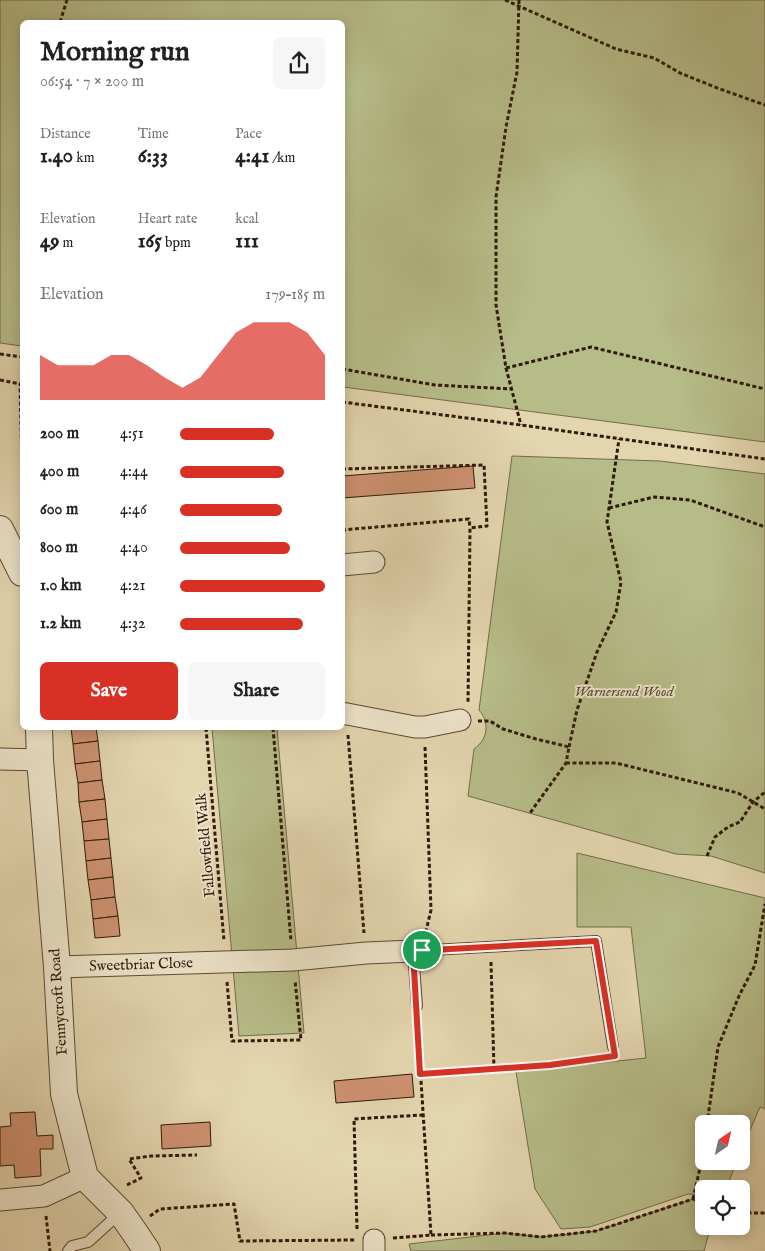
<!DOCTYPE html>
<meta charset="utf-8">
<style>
:root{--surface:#fff;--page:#f6f6f6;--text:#222;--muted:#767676;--accent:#d93025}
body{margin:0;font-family:"IM FELL English",serif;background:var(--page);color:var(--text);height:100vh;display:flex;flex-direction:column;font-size:19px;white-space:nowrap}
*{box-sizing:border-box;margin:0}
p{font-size:16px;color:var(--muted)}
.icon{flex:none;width:28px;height:28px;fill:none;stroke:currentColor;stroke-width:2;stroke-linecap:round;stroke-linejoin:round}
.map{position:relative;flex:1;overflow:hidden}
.details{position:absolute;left:20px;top:20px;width:325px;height:710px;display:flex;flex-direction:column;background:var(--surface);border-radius:8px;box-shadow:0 2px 12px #0003}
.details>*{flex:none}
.needle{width:32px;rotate:34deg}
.tools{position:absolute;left:695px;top:1115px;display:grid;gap:10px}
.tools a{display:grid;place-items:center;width:55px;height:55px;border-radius:8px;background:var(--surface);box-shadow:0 2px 12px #0003;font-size:25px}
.pin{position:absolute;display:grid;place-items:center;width:42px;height:42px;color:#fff;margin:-21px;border:2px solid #fff;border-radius:50%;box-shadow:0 1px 5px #0007}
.round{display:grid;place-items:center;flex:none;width:52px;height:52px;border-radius:8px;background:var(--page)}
.headline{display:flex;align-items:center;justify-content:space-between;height:85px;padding:0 20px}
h1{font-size:28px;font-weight:800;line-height:38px}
.stats{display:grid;grid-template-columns:repeat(3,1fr);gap:8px;height:85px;padding:5px 20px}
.stats div{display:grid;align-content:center}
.stats b{font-size:21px;font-weight:800}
.stats small{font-size:14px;font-weight:400}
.stats p{font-size:14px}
.chart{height:140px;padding:10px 20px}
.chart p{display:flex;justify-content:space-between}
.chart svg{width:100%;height:90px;margin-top:5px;fill:var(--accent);opacity:.7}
.cta{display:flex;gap:10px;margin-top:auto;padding:10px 20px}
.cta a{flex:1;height:58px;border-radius:8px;background:var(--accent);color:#fff;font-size:20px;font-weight:800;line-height:58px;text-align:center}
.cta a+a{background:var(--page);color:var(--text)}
ul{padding:0 20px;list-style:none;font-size:16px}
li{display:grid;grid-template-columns:80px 60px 1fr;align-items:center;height:38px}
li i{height:12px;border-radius:6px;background:var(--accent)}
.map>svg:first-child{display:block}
</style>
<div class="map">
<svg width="765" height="1251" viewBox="0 0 765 1251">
<rect width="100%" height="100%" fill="#e3d5ae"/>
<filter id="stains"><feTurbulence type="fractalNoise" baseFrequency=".004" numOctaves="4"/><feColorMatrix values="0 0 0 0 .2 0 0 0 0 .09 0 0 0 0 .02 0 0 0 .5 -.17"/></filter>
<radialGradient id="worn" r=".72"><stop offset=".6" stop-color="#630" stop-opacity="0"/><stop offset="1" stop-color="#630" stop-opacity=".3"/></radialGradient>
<!-- green -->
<g fill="#b6bc88" stroke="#736b49">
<path d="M0,0h765v442l-422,-55 -1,-365h-320v324l-22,-3z"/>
<path d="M512,456l148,5 105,13v399l-54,-17 -35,-2 -208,-58 6,-47c14,-10 16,-26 5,-39z"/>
<path d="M212,728h65l27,305 -65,3z"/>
<path d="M577,853l188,45v211l-5,-2 -19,44v-27h-37v37h33l-11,28h-22v6l-16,-1 -98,33 -29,2 -26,-40 -19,-117 130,-14 -15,-131h-54z"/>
<path d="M693,1199l11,4v23h7l-7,25h-293l-2,-7 96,-11 36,4 55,-6z"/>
</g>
<!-- building -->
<g fill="#ce9171" stroke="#301a0a">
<path d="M473,466l2,22 -133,10v-22z"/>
<path d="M71,728h25l2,13 -25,3z"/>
<path d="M98,741l2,20 -25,3 -2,-20z"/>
<path d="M100,761l2,19 -24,3 -3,-19z"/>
<path d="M102,780l3,19 -26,3 -1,-19z"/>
<path d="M105,799l2,20 -25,3 -3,-20z"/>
<path d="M107,819l2,20 -25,2 -2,-19z"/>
<path d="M109,839l2,19 -25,3 -2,-20z"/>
<path d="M111,858l2,19 -25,3 -2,-19z"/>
<path d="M113,877l2,20 -24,3 -3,-20z"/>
<path d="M115,897l3,19 -25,3 -2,-19z"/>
<path d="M118,916l2,20 -25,2 -2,-19z"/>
<path d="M412,1074l2,23 -78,6 -2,-22z"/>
<path d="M35,1112l2,24 16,-1v14h-13l1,27 -26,2 -1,-13 -14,1v-39l11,-1 -1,-13z"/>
<path d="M210,1122l1,24 -49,3 -1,-24z"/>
</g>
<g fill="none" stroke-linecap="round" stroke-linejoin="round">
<!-- service casing -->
<g stroke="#5d4933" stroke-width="12">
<g id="service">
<path d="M417,1006l-4,-55 183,-10 17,106"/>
<path d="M68,1251l4,-5 16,-4 32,-29"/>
</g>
</g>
<!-- minor casing -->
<g stroke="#5d4933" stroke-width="23">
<g id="minor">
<path d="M342,565l32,-3"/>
<path d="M342,713l73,14h10l35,-7"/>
<path d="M0,759l40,1"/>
<path d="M57,967l236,-7 73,-7 47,-2"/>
<path d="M0,1200l44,-4 41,-19"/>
<path d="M374,1240v11"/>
</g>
</g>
<!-- tertiary casing -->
<g stroke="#5d4933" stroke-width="28">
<g id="tertiary">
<path d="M0,529l22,44"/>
<path d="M39,728l1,32 17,207 7,127 21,83 36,36 12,17 14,21"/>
</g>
</g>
<!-- path -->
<g stroke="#301a0a" stroke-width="3" stroke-dasharray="4 2.5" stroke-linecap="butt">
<path d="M505,0l111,49 38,9 26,15 40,16 45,16"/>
<path d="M519,0l-2,72 -11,55 -10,70v108l10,63 15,57"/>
<path d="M60,22l7,-22"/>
<path d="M22,181v4"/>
<path d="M0,354l22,3"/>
<path d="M506,368l85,-21 174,42"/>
<path d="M342,369l93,16 77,4"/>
<path d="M0,380l20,4"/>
<path d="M22,384h-2l2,82"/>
<path d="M342,402l179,23 244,34"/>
<path d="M342,469l142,-4 3,61 -17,2 -2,175"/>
<path d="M609,508l45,-11 36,3 75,27"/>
<path d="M342,530l127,-11 1,9"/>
<path d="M478,721h12l13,8 33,10 33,8 -3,16 -36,50"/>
<path d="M206,728l18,213"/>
<path d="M273,728l18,213"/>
<path d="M348,735l16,198"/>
<path d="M425,747l6,163 -6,25"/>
<path d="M569,747l8,-37 20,-58 19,-40 5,-30 -14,-60 12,-83"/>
<path d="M566,763h50l122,30 27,16"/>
<path d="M707,856l8,-19 13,-10 12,-5 13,-20 12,-10"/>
<path d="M491,962l3,107"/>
<path d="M227,982l5,59 69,-1 -6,-60"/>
<path d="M421,1074l129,-9 54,-7"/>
<path d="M707,1124l11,-77 21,-51 16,-31 10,-61"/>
<path d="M127,1185l14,-7 -12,-19 22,-3 46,-1"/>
<path d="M693,1199l11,-49"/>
<path d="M741,1213h24"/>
<path d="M46,1216l4,35"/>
<path d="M150,1216l10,-7 74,-5 6,37 115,-1"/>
<path d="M357,1229l-3,-110 69,-4"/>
<path d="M431,1235l74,-2 36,4 55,-6 97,-32 11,4"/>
<path d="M393,1238l38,-3 -14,-216"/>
</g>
<!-- service -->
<use href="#service" stroke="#ede4ca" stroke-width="10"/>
<!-- minor -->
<use href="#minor" stroke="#ede4ca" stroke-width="21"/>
<!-- tertiary -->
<use href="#tertiary" stroke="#ede4ca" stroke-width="26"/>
</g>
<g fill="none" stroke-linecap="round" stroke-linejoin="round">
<!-- route casing -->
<g stroke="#fff" stroke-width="10">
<path id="route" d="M596,941l19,115 -65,9 -130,9 -7,-123z"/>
</g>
<!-- route -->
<use href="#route" stroke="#d93025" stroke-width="6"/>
</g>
<g text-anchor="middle" stroke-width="4" stroke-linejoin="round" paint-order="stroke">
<!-- park labels -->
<g font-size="15" font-style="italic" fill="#584b30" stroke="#ede4ca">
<text x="624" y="696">Warnersend Wood</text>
</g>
<!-- street labels -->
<g font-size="15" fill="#301a0a" stroke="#ede4ca">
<text transform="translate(205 845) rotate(-95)" y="5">Fallowfield Walk</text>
<text transform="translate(141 964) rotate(-2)" y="5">Sweetbriar Close</text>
<text transform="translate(58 1002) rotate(-94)" y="5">Fennycroft Road</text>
</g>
</g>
<rect width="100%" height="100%" filter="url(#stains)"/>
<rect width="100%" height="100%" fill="url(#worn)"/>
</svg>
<div class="tools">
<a><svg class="needle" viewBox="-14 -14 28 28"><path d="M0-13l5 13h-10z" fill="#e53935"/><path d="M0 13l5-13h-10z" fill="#767676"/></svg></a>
<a><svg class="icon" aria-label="locate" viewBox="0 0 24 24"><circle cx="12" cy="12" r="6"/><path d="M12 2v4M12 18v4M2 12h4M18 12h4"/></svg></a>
</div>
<div class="pin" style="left:422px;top:950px;background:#1e9e55"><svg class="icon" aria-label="arrive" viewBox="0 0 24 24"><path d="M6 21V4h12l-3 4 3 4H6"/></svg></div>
<section class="details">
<div class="headline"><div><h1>Morning run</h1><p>06:54 · 7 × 200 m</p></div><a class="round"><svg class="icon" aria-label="share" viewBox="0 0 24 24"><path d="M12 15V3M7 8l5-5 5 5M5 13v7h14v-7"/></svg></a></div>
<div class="stats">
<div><p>Distance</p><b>1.40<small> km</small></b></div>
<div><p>Time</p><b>6:33</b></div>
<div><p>Pace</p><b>4:41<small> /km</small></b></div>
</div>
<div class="stats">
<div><p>Elevation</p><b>49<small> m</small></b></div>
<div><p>Heart rate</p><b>165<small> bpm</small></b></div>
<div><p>kcal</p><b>111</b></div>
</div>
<div class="chart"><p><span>Elevation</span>179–185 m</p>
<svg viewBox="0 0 160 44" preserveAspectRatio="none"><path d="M0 44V22L10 27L20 27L30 27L40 22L50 22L60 27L70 33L80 38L90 33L100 22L110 11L120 6L130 6L140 6L150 11L160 22V44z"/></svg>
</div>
<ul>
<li><b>200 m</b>4:51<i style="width:65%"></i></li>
<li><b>400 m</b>4:44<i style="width:72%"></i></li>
<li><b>600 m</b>4:46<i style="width:70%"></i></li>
<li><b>800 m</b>4:40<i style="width:76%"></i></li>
<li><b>1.0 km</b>4:21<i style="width:100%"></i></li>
<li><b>1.2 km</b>4:32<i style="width:85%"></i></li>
</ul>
<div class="cta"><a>Save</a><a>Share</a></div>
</section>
</div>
